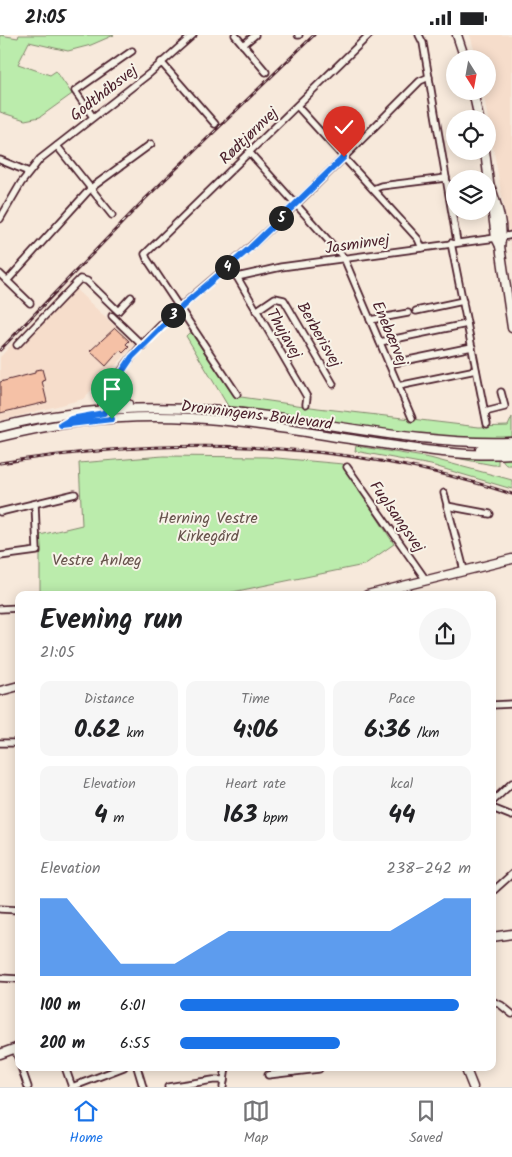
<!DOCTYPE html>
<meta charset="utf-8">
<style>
:root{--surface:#fff;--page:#f6f6f6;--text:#202124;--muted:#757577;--line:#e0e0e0;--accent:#1a73e8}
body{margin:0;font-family:Kalam,sans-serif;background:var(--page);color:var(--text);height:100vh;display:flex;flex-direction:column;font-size:19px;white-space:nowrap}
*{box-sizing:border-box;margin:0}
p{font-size:16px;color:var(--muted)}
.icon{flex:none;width:28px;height:28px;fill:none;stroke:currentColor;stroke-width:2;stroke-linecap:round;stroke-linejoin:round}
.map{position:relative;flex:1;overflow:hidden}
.side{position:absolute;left:15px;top:556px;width:481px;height:480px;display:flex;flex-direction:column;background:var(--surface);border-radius:10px;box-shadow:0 2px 12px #0003}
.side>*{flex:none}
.needle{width:32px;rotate:169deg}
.tools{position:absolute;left:446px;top:15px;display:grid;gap:10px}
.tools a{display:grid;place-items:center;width:50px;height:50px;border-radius:50%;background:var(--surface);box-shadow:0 2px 12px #0003;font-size:25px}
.pin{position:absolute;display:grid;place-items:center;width:42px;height:42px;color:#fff;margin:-51px -21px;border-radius:50% 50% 50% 0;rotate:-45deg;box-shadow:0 0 5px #0007}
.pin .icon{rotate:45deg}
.km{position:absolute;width:25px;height:25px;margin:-12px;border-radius:50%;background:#222;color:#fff;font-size:14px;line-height:25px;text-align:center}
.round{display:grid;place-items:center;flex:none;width:52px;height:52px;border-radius:26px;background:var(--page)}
.summary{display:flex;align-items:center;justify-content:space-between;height:85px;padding:0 25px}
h1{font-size:28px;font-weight:600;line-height:38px}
.metrics{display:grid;grid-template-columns:repeat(3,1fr);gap:8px;height:85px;padding:5px 25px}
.metrics div{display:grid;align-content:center;border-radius:10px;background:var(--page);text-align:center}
.metrics b{font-size:25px;font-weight:600}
.metrics small{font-size:14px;font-weight:400}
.metrics p{font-size:14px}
.chart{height:140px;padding:10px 25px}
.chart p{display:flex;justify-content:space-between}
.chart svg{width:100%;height:90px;margin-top:5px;fill:var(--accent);opacity:.7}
ul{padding:0 25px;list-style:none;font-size:16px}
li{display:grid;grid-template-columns:80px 60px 1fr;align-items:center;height:38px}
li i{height:12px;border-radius:6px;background:var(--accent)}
.status{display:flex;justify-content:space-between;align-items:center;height:35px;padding:0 25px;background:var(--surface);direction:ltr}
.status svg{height:14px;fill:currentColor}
.tabs{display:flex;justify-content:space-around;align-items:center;height:70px;border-top:1px solid var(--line);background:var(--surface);font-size:14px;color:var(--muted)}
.tabs a{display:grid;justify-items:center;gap:2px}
.tabs .selected{color:var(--accent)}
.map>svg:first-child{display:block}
</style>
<div class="status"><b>21:05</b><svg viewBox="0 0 49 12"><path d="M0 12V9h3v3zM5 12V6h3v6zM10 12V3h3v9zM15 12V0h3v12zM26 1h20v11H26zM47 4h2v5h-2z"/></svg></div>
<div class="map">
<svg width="512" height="1052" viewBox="0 0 512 1052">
<rect width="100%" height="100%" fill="#f7e9db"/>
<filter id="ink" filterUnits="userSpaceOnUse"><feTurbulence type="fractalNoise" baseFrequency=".02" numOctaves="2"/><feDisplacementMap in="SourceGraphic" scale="10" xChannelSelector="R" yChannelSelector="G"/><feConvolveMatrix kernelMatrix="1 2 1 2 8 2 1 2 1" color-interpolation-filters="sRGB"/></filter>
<g filter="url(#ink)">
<!-- built -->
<g fill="#f6ddcb">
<path d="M470,0h42v218l-29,-162h5v-32h-11z"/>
<path d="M69,248l66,62 -52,54 -83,22v-64z"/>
</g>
<!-- green -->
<g fill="#bbecac" stroke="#82866c">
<path d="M0,0l18,3 1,-3h95l-23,10 -23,6 -39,-9 -11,22 32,11 6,-4 16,23 -32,23 -15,3 -25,-8z"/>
<path d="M189,298h2l43,63 84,12 161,19 29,-1 4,-9v20c-93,6 -190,-16 -281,-29l-3,-2 -42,-70z"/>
<path d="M356,411l74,12 71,19 11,3v9l-81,-24 -76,-14z"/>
<path d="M435,419l77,4v7h-6l-4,-6 -4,1v5h-5z"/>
<path d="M163,421l103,1 77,7 51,80 -30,21 -146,30h-178v-60l42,-10 -3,-62z"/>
</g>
<!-- building -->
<g fill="#f5c1a6" stroke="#4a1f2b">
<path d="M115,293l14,13 -3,3 3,3 -6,6 -3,-3 -14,16 -16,-15z"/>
<path d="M42,334l3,11 -3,1 5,21 -47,11v-31l35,-9v-3z"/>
</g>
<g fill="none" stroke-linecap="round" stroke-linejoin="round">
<!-- street casing -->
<g stroke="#4a1f2b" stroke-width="9">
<g id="street">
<path d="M235,0l31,37"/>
<path d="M298,0h1"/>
<path d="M419,0l4,8 34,199"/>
<path d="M243,10l12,-10"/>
<path d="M161,27l54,62"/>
<path d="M297,71l121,133 4,9"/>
<path d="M93,82l-18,-26 57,-40"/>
<path d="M57,111l55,69"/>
<path d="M250,118l94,105 68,160"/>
<path d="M0,125l29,12"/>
<path d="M373,154l8,-3 65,-8"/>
<path d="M0,184l21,-36 19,-24 110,-86 43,-38"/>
<path d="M502,202l10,-2"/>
<path d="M451,208l36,181"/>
<path d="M225,234l12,8 44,-10 215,-29"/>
<path d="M0,239l30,29"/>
<path d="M237,242l70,120 -1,7"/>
<path d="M7,246l84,-93 60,-44"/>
<path d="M119,275l12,-13"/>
<path d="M256,276l19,-13 9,2 49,84"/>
<path d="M416,276l47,-10"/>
<path d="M112,281l31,30"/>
<path d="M370,285l38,-7"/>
<path d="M380,307l87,-18"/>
<path d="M17,310l63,-66 7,2 31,30"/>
<path d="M389,329l83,-17"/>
<path d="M398,351l78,-16"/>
<path d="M111,353c30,-55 92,-99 138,-140 59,-53 115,-111 171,-167l9,-4"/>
<path d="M237,359l-90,-135 -2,-5 224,-219"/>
<path d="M485,377l20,-5 -4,-15"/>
<path d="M347,432l79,113"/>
<path d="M444,458l20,77"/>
<path d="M447,471l43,8"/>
<path d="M0,477l75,-18"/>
<path d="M0,521l37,-5 -2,-47"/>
<path d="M0,574l19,-1"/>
<path d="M492,670l20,-1"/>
<path d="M0,708h19"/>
<path d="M492,767l20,-19"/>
<path d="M492,773l20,8"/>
<path d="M492,857l20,-18"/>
<path d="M0,874l19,1"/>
<path d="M0,943l19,1"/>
<path d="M492,966l9,4 11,9"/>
<path d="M15,1014l4,11"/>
<path d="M21,1032l7,20"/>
<path d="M65,1032l7,20 52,-20"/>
<path d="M137,1032l6,20"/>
<path d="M293,1037l26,-3"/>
<path d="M268,1040l25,-3 -1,-5"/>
<path d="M168,1052l45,-7h11"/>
<path d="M223,1052l3,-20"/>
</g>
</g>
<!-- secondary casing -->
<g stroke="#4a1f2b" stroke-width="11">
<g id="secondary">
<path d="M457,0l8,24"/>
<path d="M473,56l6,28"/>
<path d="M485,116l11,87 4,8"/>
<path d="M491,153c6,17 14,39 9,58l12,82"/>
<path d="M110,360l6,8 12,1"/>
<path d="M103,377l-2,-2 5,-16 5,-6"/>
<path d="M0,392c90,-23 183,-23 275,-10 79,11 157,28 237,25"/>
<path d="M0,402c62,-16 127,-23 192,-19 53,3 105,13 158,21 53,8 108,18 162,15"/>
<path d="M480,415l32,-3"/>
<path d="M367,560l145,-36"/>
<path d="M0,656l19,-5"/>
<path d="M492,902l20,-3"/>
<path d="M0,1019l19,-7"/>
<path d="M465,1032l8,20"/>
</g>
</g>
<!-- street -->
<use href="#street" stroke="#f7f3e8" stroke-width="5.5"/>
<!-- secondary -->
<use href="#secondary" stroke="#f7f3e8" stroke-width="8"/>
<!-- rail casing -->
<g stroke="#4a1f2b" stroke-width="3">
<g id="rail">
<path d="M0,315l145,-151 169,-164"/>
<path d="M0,428c172,-27 345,-25 512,31"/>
</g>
</g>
<!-- rail -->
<use href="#rail" stroke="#f7f3e8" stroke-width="1" stroke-dasharray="4" stroke-linecap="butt"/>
</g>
</g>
<g fill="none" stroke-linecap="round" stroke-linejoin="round" filter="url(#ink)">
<!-- route casing -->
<g stroke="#fff" stroke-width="10">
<path id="route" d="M112,384l-51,6 10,-6 33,-6 2,-4 5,-21 21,-31 55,-55 63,-54 94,-91"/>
</g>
<!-- route -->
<use href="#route" stroke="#1a73e8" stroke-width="6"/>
</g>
<g text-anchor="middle" stroke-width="4" stroke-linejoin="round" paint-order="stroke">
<!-- street labels -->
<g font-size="16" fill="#4a1f2b" stroke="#f7f3e8">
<text transform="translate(103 57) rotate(-38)" y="6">Godthåbsvej</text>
<text transform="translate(248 100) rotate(-44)" y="6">Rødtjørnvej</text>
<text transform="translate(357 208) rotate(-8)" y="6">Jasminvej</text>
<text transform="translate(285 298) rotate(60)" y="6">Thujavej</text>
<text transform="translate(391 298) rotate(67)" y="6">Enebærvej</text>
<text transform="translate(320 299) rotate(60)" y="6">Berberisvej</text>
<text transform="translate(257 379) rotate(7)" y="6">Dronningens Boulevard</text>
<text transform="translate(398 481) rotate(55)" y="6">Fuglsangsvej</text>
</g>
<!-- park labels -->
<g font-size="16" fill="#66524b" stroke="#f7f3e8">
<text x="208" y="488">Herning Vestre<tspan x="208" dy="18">Kirkegård</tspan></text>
<text x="97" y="530">Vestre Anlæg</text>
</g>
</g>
</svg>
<div class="tools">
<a><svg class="needle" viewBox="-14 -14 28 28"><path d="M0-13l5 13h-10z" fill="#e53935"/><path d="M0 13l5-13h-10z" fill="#757577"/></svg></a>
<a><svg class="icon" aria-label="locate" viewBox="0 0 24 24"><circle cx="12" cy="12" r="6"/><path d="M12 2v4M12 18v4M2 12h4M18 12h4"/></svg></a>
<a><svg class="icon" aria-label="layers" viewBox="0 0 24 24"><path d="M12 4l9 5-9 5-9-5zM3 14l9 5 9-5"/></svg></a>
</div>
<div class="pin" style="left:112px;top:384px;background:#1e9e55"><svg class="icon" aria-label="arrive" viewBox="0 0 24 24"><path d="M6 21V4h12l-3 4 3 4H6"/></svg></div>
<div class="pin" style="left:344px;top:122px;background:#d93025"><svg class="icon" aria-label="check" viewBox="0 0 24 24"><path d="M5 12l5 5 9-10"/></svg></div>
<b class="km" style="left:173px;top:280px">3</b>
<b class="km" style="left:227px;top:232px">4</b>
<b class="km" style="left:281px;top:183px">5</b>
<section class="side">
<div class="summary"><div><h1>Evening run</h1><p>21:05</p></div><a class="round"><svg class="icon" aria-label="share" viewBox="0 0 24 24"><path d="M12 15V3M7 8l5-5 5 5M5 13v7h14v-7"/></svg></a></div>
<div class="metrics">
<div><p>Distance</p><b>0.62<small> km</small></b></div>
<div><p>Time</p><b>4:06</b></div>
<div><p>Pace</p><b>6:36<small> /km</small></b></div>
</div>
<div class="metrics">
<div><p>Elevation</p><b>4<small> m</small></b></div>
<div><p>Heart rate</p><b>163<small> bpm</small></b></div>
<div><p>kcal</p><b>44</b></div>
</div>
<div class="chart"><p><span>Elevation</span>238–242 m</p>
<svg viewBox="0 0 160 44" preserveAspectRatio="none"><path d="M0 44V6L10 6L20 22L30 38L40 38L50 38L60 30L70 22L80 22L90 22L100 22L110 22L120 22L130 22L140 14L150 6L160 6V44z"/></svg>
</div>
<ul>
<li><b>100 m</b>6:01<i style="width:96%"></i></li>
<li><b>200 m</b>6:55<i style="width:55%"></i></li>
</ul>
</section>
</div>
<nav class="tabs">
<a class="selected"><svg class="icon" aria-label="home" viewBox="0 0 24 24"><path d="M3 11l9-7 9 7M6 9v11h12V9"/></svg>Home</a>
<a><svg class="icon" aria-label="map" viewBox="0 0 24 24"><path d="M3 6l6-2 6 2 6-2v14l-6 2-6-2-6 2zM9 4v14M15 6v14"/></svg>Map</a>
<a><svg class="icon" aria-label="saved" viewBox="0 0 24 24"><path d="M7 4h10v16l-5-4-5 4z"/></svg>Saved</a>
</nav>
